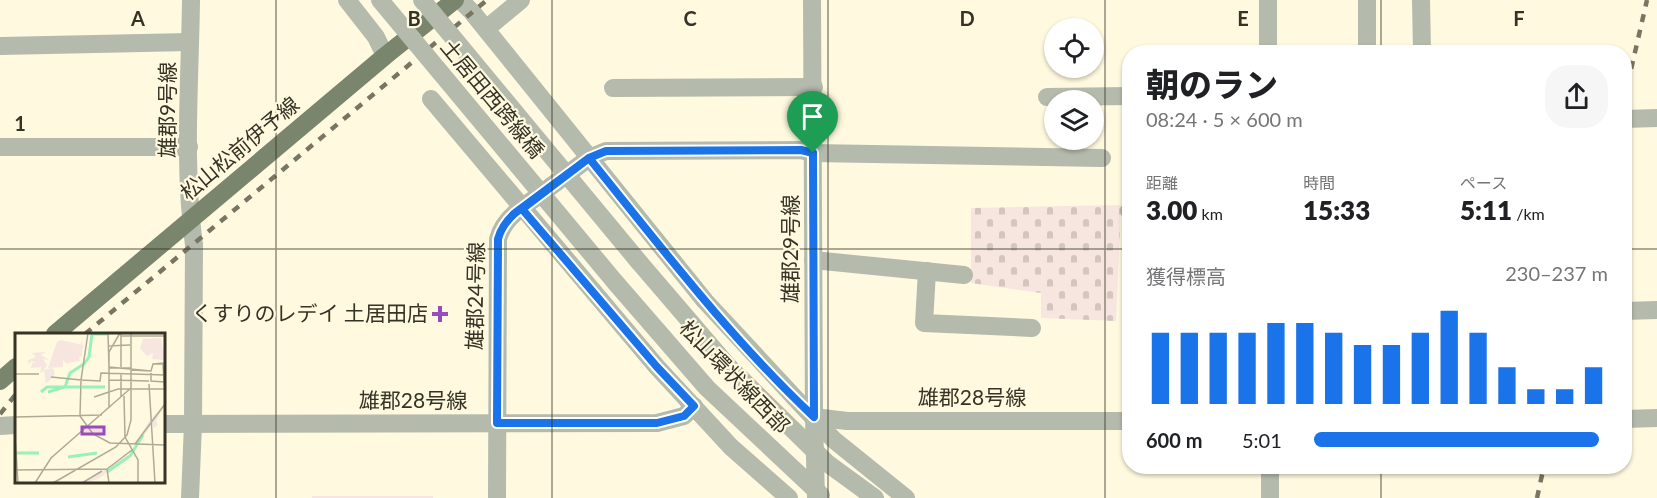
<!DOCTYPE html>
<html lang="ja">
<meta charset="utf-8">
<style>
:root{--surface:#fff;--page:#f6f6f6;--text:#202124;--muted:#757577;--accent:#1a73e8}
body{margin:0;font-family:Lato,"Noto Sans JP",sans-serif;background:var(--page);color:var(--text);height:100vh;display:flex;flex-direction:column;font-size:22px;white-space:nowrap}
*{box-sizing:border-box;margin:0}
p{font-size:20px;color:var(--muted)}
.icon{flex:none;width:33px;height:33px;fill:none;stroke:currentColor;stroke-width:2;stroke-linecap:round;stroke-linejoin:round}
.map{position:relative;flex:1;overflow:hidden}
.panel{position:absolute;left:1122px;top:45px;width:510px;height:429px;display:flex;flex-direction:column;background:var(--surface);border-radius:24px;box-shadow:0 2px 4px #0004}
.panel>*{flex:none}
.controls{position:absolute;left:1044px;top:18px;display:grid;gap:12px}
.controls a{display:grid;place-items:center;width:60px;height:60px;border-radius:50%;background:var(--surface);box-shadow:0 2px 4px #0004;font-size:30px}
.pin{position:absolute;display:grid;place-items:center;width:51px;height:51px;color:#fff;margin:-62px -26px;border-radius:50% 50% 50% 0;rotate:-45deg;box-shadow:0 0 6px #0007}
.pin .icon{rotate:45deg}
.round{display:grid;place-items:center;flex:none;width:63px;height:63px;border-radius:24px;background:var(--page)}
.summary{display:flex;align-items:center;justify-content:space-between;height:102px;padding:0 24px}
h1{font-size:33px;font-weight:800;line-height:45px}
.metrics{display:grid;grid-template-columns:repeat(3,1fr);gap:9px;height:102px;padding:6px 24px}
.metrics div{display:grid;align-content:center}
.metrics b{font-size:26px;font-weight:800}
.metrics small{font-size:16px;font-weight:400}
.metrics p{font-size:16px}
.chart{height:168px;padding:12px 24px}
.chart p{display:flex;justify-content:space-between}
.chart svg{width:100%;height:108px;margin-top:6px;stroke:var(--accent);stroke-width:6}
ul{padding:0 24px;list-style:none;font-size:20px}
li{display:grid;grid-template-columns:96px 72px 1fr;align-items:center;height:45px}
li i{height:15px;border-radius:8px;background:var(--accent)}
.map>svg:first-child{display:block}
</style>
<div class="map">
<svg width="1657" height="498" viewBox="0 0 1657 498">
<defs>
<pattern id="cemetery-stones" width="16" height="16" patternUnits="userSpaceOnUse" patternTransform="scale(1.5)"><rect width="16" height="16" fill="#f7e5df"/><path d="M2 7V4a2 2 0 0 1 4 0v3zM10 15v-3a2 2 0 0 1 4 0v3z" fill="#d4c5bf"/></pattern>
</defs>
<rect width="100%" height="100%" fill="#fff9df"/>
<!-- green -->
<rect fill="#f7e5df" x="312" y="496" width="121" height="2"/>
<!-- cemetery -->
<path fill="url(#cemetery-stones)" d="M1121,205l-5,116 -75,-3v-25l-70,-10v-75z"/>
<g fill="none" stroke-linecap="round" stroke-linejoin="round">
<!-- minor -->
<g stroke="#b4baac" stroke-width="18">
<path d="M347,0l29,37 9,19"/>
<path d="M460,0l12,12 233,289 129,139 72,58"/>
<path d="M812,0l2,417 2,81"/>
<path d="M1268,0v52"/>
<path d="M1421,0l1,52"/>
<path d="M486,29l35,-29"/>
<path d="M0,46l190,-4"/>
<path d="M1367,52v-52"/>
<path d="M613,88l201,-1"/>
<path d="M1047,97l83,-1"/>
<path d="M431,99l226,268 74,80 58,51"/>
<path d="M1624,119l33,-1"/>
<path d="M0,147h189"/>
<path d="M1129,211h1"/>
<path d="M813,260l151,15"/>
<path d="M639,262l90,105 98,96 48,35"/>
<path d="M927,271l-3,52 108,5"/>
<path d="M615,282l92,106 114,107"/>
<path d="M1624,311l33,-1"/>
<path d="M814,417l33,4h283"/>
<path d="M1624,419l33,-1"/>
<path d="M164,424l493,-1 27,-7 10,-10"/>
<path d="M0,426l16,-1"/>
<path d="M1270,466v32"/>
<path d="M190,498l3,-74 1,-179c-11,-80 -4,-164 -3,-245"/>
<path d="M497,498l1,-259c3,-11 8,-18 17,-26l74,-55 17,-7 195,-1 12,3 289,5"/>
</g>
<!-- major -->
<g stroke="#7a856d" stroke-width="18">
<path d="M55,334l330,-278 70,-56"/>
<path d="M0,381l16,-14"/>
</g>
<!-- rail -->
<g stroke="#787563" stroke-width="4.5" stroke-dasharray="8 8" stroke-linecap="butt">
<path d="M1624,100l23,-100"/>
<path d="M85,334l402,-334"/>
<path d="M0,414l16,-20"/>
<path d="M1537,498l7,-32"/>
</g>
<!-- minor-bridge -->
<g stroke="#b4baac" stroke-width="18">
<path d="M380,0l235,282"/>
<path d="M422,0l217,262"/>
</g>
</g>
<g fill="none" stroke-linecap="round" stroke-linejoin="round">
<!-- route casing -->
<g stroke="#fff" stroke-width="12">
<path id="route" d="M813,153l-12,-3 -195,1 -17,7 -74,55c-9,8 -14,15 -17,26l-1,184h160l27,-7 10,-10 -37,-39 -135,-158 67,-51c72,89 142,181 225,259l-1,-264"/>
</g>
<!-- route -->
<use href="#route" stroke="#1a73e8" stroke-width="8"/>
</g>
<!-- grid -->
<path fill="none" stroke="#353326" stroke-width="1.5" stroke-opacity="0.55" d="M276,0v498M552,0v498M828,0v498M1105,0v498M1381,0v52M0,249h1130M1624,249h33M1381,466v32"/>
<!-- markers -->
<path fill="#984bbc" stroke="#fff9df" stroke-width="2" d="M437 305h6v6h6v6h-6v6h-6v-6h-6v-6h6z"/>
<g text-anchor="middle" stroke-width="4.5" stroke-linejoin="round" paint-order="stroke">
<!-- street labels -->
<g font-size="21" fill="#353326" stroke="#fff9df">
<text transform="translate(492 99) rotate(50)" y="7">土居田西跨線橋</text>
<text transform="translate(168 110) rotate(-90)" y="7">雄郡9号線</text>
<text transform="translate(240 149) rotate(-40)" y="7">松山松前伊予線</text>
<text transform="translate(791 249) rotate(-90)" y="7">雄郡29号線</text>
<text transform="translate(476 296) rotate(-89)" y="7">雄郡24号線</text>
<text transform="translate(734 377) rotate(46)" y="7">松山環状線西部</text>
<text x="972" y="405">雄郡28号線</text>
<text x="413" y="408">雄郡28号線</text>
</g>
<!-- poi labels -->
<g font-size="21" fill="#353326" stroke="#fff9df" text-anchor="end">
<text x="428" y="321">くすりのレデイ 土居田店</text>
</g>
</g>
<!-- overview -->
<g transform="translate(15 333)">
<rect width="150" height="150" fill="#fff9df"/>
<path d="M46,7l21,5v11l-15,8 -4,-4v7l-15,1 9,-26zM150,71l-9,17 2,4 -4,3 -2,-4 -23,33 -31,22 -14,4 47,-30 18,-32z" fill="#f7e5df"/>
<path d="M146,5l4,22 -13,-1 1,-6 -6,3 -7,-8 3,-9zM67,8l1,7 -6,4 3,9 -14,2 -4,-20 18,2zM31,19l-5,3 8,5 -6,-1 4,6 -3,5 9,-2 2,6 -9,10 -2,-13 -4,2 1,-6 -10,1 1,-5h4l-5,-2 -2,4 -1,-5 8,-3 -4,-4z" fill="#f7e5df"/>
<path fill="none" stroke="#99f0b9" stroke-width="3" d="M67,54h23M26,59l6,-5h33M33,59l17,-5 5,-14 14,-9 5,-7 3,-23h15M1,120h23M53,124l29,-4M92,139l23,-16 13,-21"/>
<path fill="none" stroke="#aeaa95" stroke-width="1.5" d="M73,0l-7,47 19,1 1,-8 64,2M93,0l1,35h22M105,0l-11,19v15l42,4 2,-7 12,-1M106,3h44M93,13l22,-1M148,32l2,30M106,34v-34M116,35v-35M116,37l20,1 2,-7h12M136,40v8l14,1M0,41h24M106,41v23M36,44l30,3 -1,36M94,47l40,1M134,51l6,99M109,63l1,41 13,23v23M79,64l24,-8h47M94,75v-40M65,83l13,18 17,9 55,2M0,84l87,-2M0,103l3,47M120,111l30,-40M92,136l25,-19M0,137l92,-1 2,14M20,150l16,-25 80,-70M38,150l63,-36 11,-12 4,-15v-87M67,150l20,-12"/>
<path fill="#984bbc" fill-opacity="0.15" stroke="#984bbc" stroke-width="3" d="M67,94h22v7h-22z"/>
<rect width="150" height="150" fill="none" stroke="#353326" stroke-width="3"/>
</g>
<g font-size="20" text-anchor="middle" font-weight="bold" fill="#353326" stroke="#fff9df" stroke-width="4.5" stroke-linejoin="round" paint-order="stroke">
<text x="138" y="26">A</text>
<text x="414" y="26">B</text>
<text x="690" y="26">C</text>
<text x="967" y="26">D</text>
<text x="1243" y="26">E</text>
<text x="1519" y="26">F</text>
<text x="20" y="131">1</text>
</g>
</svg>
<div class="controls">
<a><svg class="icon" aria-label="locate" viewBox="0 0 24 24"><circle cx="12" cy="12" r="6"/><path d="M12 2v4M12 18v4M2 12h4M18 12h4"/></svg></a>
<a><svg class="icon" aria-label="layers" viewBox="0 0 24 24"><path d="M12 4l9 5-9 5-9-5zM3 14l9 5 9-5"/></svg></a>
</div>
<div class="pin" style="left:813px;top:153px;background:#1e9e55"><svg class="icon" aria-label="arrive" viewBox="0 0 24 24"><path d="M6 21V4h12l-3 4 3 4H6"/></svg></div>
<section class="panel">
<div class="summary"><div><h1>朝のラン</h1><p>08:24 · 5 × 600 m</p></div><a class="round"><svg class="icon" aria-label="share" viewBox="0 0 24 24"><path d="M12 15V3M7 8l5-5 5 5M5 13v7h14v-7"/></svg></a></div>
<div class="metrics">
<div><p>距離</p><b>3.00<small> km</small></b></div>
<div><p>時間</p><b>15:33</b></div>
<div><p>ペース</p><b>5:11<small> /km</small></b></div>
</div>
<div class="chart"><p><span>獲得標高</span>230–237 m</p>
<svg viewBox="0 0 160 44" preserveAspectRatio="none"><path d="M5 44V15M15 44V15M25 44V15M35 44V15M45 44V11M55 44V11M65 44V15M75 44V20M85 44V20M95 44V15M105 44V6M115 44V15M125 44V29M135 44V38M145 44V38M155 44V29"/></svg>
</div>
<ul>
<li><b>600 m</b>5:01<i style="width:97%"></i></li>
</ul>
</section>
</div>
